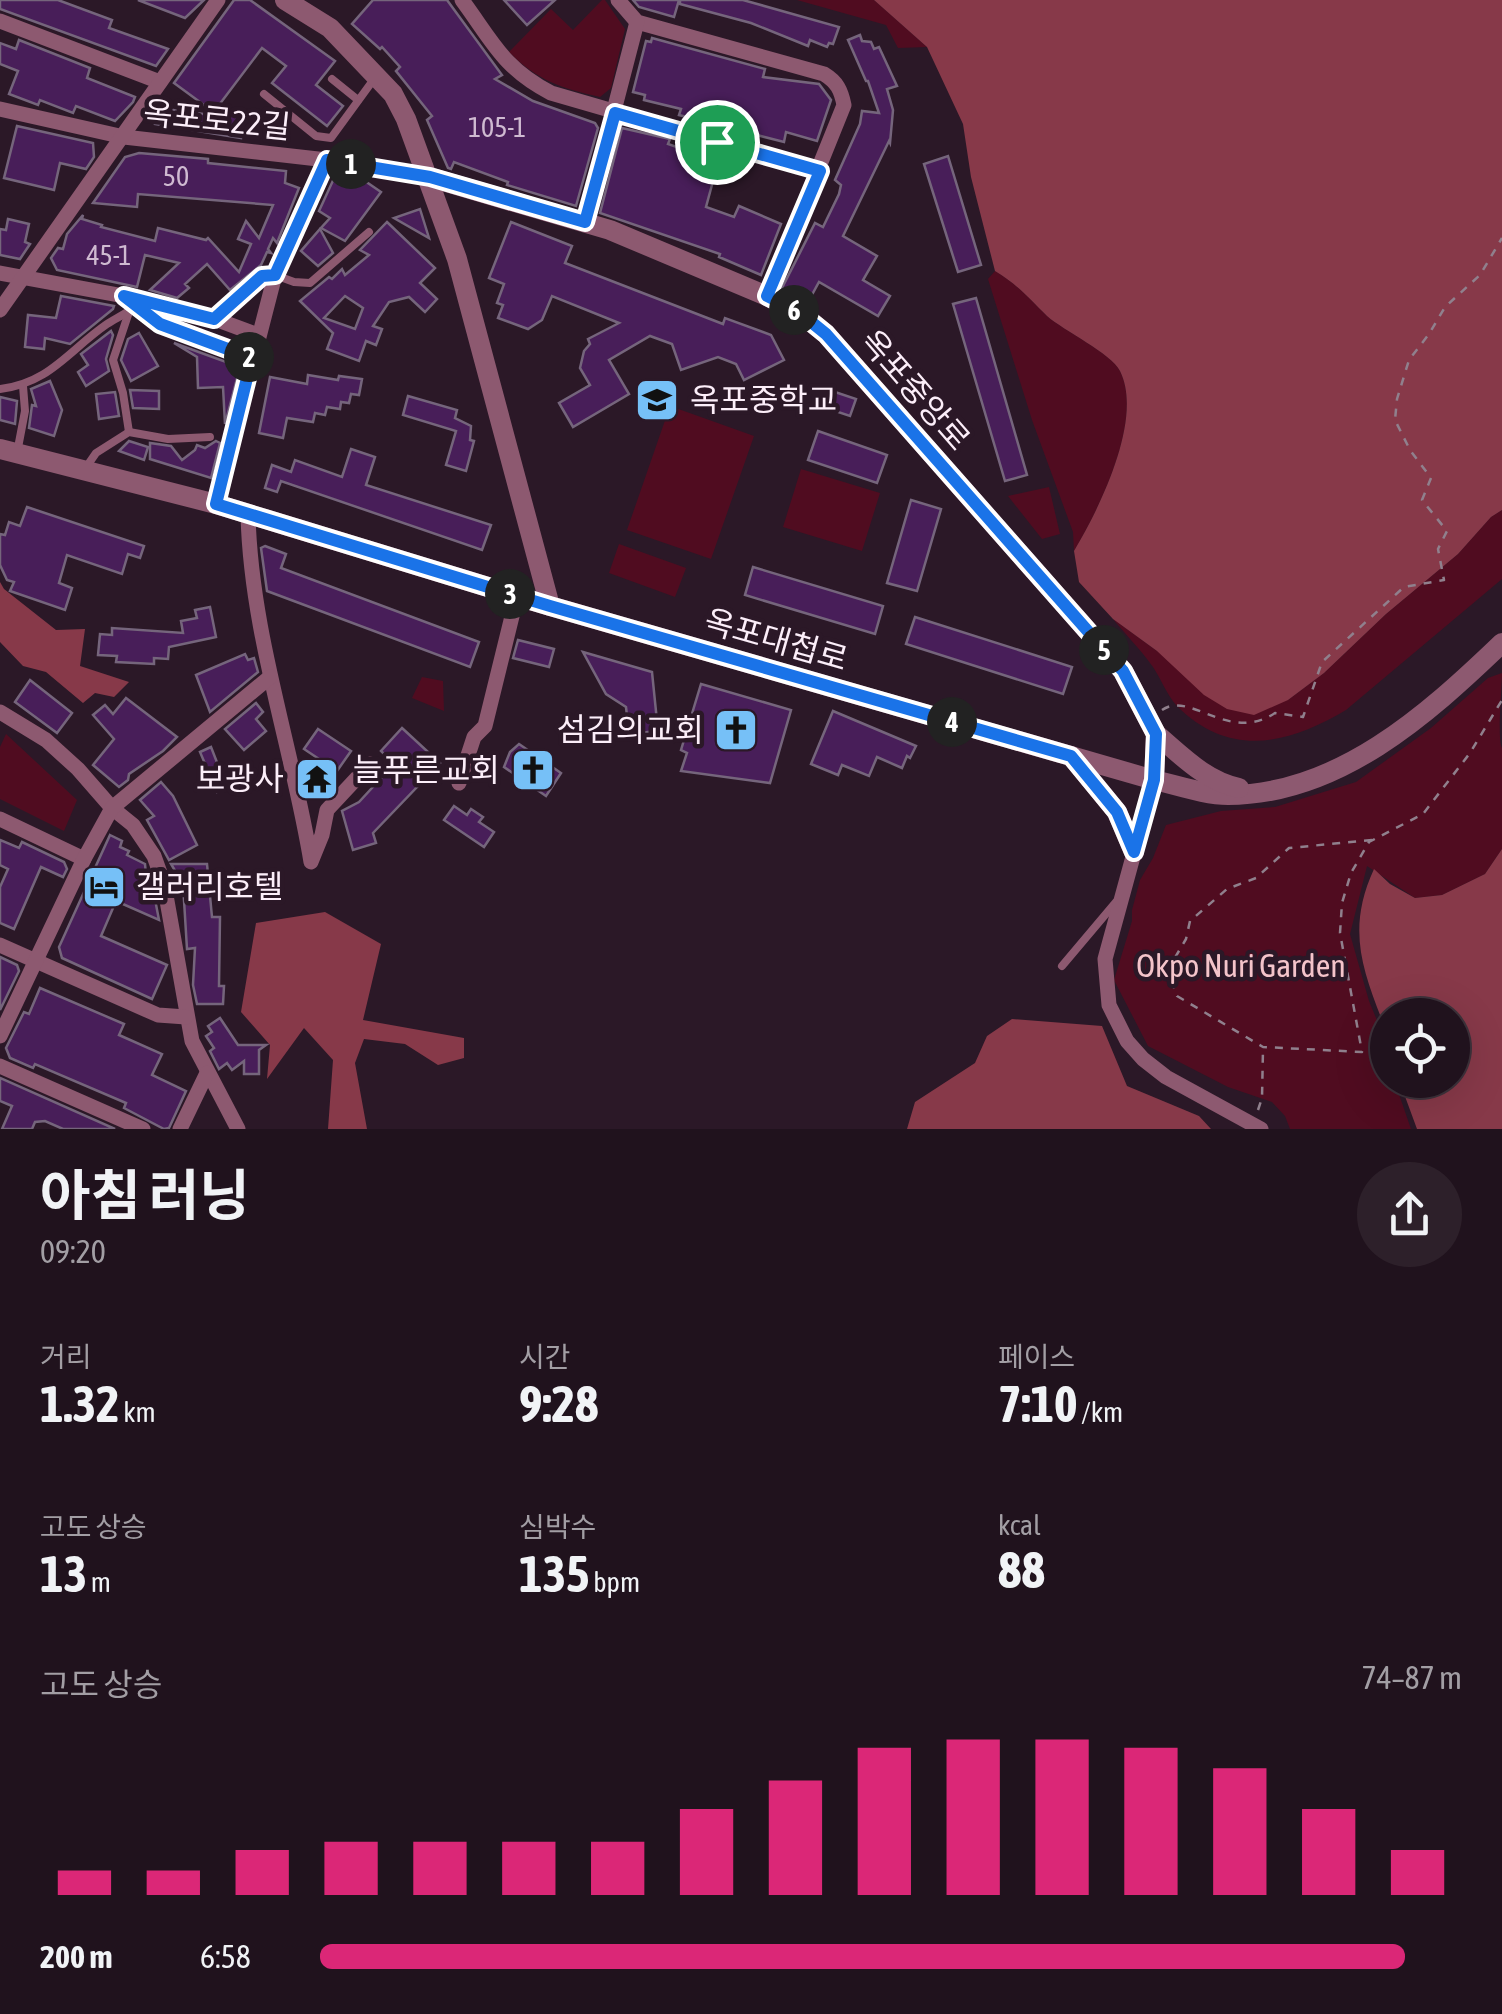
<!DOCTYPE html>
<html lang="ko">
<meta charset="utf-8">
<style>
:root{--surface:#20121d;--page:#2d202a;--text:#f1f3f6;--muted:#a29ea4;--line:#3d323b;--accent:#db2777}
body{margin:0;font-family:"Asap Condensed","Noto Sans KR",sans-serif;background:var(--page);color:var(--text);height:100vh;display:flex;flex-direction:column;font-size:38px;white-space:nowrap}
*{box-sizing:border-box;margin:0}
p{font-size:32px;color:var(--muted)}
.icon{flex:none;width:55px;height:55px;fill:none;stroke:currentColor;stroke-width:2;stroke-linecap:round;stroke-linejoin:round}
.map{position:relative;height:1129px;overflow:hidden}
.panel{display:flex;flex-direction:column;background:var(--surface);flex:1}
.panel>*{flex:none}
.tools{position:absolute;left:1370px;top:998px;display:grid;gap:20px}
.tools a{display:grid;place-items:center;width:100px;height:100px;border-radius:50%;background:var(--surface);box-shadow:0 10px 40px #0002,0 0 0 2px var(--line);font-size:50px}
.pin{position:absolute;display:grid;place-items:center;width:85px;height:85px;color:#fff;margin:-42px;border:5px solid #fff;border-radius:50%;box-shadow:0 2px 10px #0007}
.km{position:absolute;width:50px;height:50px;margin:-25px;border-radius:50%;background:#222;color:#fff;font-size:28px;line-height:50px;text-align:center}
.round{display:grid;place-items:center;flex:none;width:105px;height:105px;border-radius:52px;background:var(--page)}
.head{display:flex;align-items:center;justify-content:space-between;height:170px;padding:0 40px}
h1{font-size:55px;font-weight:700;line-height:75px}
.figures{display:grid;grid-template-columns:repeat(3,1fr);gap:15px;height:170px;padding:10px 40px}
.figures div{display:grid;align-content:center}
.figures b{font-size:50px;font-weight:700}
.figures small{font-size:28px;font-weight:400}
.figures p{font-size:28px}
.chart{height:280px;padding:20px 40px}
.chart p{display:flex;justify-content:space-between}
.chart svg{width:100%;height:180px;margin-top:10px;stroke:var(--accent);stroke-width:6}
ul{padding:0 40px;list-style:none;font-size:32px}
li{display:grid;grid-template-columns:160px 120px 1fr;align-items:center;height:75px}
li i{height:25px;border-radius:12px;background:var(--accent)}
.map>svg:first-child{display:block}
</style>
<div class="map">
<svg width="1502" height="1129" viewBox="0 0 1502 1129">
<rect width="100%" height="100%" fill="#2b1827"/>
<!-- green -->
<g fill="#500c20">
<path d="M602,0h3l20,29 -14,59 -11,9c-39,-9 -62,-16 -91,-45l42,-43 22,21z"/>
<path d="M797,0h77l53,47 -29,1 -12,-23z"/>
<path d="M995,271c24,15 33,26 52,45 17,15 64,37 73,55 24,48 -21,138 -46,180l-1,-19 -41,-112 -44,-141z"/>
<path d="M670,406l84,30 -43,123 -84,-29z"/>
<path d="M801,469l79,24 -18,58 -79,-24z"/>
<path d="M1049,487l11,47 -18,5 -34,-43z"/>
<path d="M1502,510v69l-156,131c-57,34 -116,49 -169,-4 -10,-11 -16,-27 -24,-39 -12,-17 -27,-32 -40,-48l44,32 131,49 36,-27 62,-59 72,-60 33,-37z"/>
<path d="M619,544l67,24 -11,29 -66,-24z"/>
<path d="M1502,673c0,16 -5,65 0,75v101l-17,25 -43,21 -27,3 -48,-32 -17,68 19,67 17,41 2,38h6l17,49h-121l-5,-13 -13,-14 -44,-15 -80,-41 -34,-66 18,-59v-11l8,-30 13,-22 13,-33 55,-14 54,-4 81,-25 75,-54 57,-50z"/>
<path d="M422,677l21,4 1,30 -32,-13z"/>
<path d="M6,734l71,66 -13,31 -64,-32v-52z"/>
</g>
<!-- forest -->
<g fill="#873949">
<path d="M874,0h628v510l-11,7 -33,37 -72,60 -62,59 -36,27 -34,15 -27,-6 -23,-14 -47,-44 -44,-32 -34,-37 -5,-31c25,-42 70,-132 46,-180 -9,-18 -56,-40 -73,-55 -19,-19 -28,-30 -52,-45l-24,-94 -8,-53 -36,-77z"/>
<path d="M0,582l4,7 52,41 29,-1 -5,37 49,16 -15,15 -19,-4 -12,10 -37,-31 -23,-6 -23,-24z"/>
<path d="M1502,849v280h-85l-18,-49h53v-65h-64l-1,18c-23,-60 -42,-101 -13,-164l16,15 25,14 27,-3 43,-21z"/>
<path d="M325,912l56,32 -18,76 101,18v20l-26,7 -33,-21 -41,-5 -9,24 12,66h-39l5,-69 -29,-32 -37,51 3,-34 -29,-33 15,-89z"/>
<path d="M1012,1019l90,7 25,60 72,30 12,13h-304l8,-27 60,-39 12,-27z"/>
</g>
<!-- building -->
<g fill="#481e59" stroke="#75657c" stroke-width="2.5" fill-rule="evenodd">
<path d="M0,0h58l54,20 -3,8 59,21 -12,17 -156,-57z"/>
<path d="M138,0h66l-19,18z"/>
<path d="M234,0h16l85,61 -19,24 27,21 -16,20 -55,-43 14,-17 -24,-18 -46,61 27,3 -2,26 -86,-14 2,-16 62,8 -45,-33z"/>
<path d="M373,0h74l55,75 -7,4 38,22 62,22 3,5 -22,78 -69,-21 1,-3 -54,-20 -3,7 -3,-1 -21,-48 5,-4 -36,-45 4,-4 -18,-20 -2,2 -28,-25z"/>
<path d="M504,0h51l-28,25z"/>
<path d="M633,0h46l-5,17 -35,-10z"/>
<path d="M680,0h63l96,27 -6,17 -4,-1 -2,4 -17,-7 -2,6 -57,-23 -71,-19z"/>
<path d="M860,35l2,6 9,1 3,7 5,-2 18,39 -10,3 6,21 -3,33 -1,-2 -46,95 34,20 -14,24 27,16 -12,20 -59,-34 -11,20 -26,-14 33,-65 8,4 16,-33 2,-9 -6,-5 25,-56 2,-13 17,2 -11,-32h-2l-18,-41z"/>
<path d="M652,38l113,31 -2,8 56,7 12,16 -14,41 -31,-9 -2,10 -105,-27 2,-6 -37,-9 1,-5 -12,-3 13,-51 5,1z"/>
<path d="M19,40l71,28 -3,10 48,19 -2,5 -18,19 -39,-15 -3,7 -33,-13 -2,5 -29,-11 9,-23 -18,-7v-21l16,6z"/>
<path d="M17,126l76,17 1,14 -8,12 -26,-6 -6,27 -50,-12z"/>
<path d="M622,128l48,11 -2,5 40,14 2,-7 35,10 -5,16 -24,-7 -10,37 28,10 5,-11 42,18 -20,51 -42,-18 1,-3 -120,-41z"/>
<path d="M139,153l69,6v4l78,8 -1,12 14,5 -22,55 -4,-5 -5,11 3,4 -4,-1 -6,13 -31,25 -23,-26 -22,20 4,4 -12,10 -27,-8 29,-27 -34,-8 -8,32 -80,-17 -6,-12 7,-10 5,1 4,-15 16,-19 -1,4 20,6 -1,2 54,14 3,-13 48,12 2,-2 31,34 12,-28 -13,-5 8,-18 13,17 14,-33 -135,-11 -1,13 -44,-4 32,-46z"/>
<path d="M948,156l33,109 -23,7 -34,-108z"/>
<path d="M336,174l23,9 3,-4 19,13 -36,49 -24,-13 9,-10 -11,-7z"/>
<path d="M420,209l9,29 -35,-20z"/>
<path d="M8,219l21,5 -4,18 5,2 -10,15 -20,-4v-26l6,1z"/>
<path d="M387,222l48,46 -15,15 17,16 -12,13 -16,-15 -20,5 -16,24 9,3 -6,16 -10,-4 -7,20 -32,-12 6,-16 -33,-32 29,-24 3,2 10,-10 3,6 24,-20 -9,-5zM345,296l18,12 -8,21 -31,-11z"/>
<path d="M511,222l61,24 -7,17 158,61 2,-6 46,17 13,25 -40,20 -8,-16 -18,-7 -37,13 -9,-26 -22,-8 -41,24 20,34 -56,33 -14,-24 31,-18 -10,-17 4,-17 6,-7 -2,-5 31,-16 -67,-27 -10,24 -14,9 -30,-11 5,-13 -6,-2 7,-19 -15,-6z"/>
<path d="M320,229l13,24 -15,13 -17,-15z"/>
<path d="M61,296l53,10 -1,3 -43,35 -25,-6 -1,11 -19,-2 3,-32 28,3z"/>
<path d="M976,298l51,177 -22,6 -52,-177z"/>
<path d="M111,331l2,4 -7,24 3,12 -23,15 -8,-14 10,-7 -7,-11z"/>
<path d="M139,333l19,33 -27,15 -10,-21 7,-21z"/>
<path d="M174,343l66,24 -15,57 -2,-37 -25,1 -1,-31z"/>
<path d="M308,375l30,5 1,-4 23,3 -3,16 -8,-1 -2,9 -8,-1 -1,7 -13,-2 -2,8 -10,-2 -2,9 -26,-4 -4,20 -24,-5 11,-56 37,7z"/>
<path d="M50,381l12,29 -8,26 -25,-8 3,-23 4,1 -5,-17z"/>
<path d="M823,388l33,11 -6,17 -33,-11z"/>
<path d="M130,390l29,1v18l-26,-1z"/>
<path d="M115,392l4,24 -20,3 -3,-25z"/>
<path d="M408,396l49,14 -2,8 16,8 -1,14 4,1 -8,30 -20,-6 10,-34 -53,-16z"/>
<path d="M0,397l17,4 -2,23 -15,-4z"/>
<path d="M818,431l69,24 -10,28 -69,-23z"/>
<path d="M129,441l19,6 -4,13 -25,-9z"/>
<path d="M216,441l4,2 -9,35 -61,-19v-16l21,3 11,14 13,-10 2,-5 8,3z"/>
<path d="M351,449l24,8 -9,28 125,40 -9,25 -201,-69 -4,11 -12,-4 7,-23 19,7 4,-12 47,17z"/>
<path d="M911,500l30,9 -24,82 -30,-8z"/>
<path d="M27,507l117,39 -4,12 -12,-4 -6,20 -55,-19 -8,28 13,5 -7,22 -55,-19 4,-9 -7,-2 -7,-15v-31l5,1 4,-13 11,4z"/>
<path d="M265,546l21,8 -5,14 198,74 -9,25 -203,-76 -6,-43z"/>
<path d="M753,567l130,39 -8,28 -130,-39z"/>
<path d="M210,607l6,30 -47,10 -1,12 -14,-1v6l-38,-2 1,-6 -19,-1 2,-21 12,1v-7l71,5 -2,-12 16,-3 -2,-8z"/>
<path d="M915,617l157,50 -9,27 -157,-50z"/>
<path d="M518,640l36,9 -5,18 -36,-9z"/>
<path d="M583,652l69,20 6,59 -29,3 -3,-27 -20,-13z"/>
<path d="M245,654l3,6 6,-2 4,14 -48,40 -14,-37z"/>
<path d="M30,680l42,33 -15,20 -42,-31z"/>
<path d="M701,684l90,26 -21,73 -89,-12 6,-18 -6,-3z"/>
<path d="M126,698l51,39 -14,14 -34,23 -1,6 -9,7 -26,-22 21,-26 -21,-24 12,-10 8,9z"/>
<path d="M256,703l7,9 -7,7 10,12 -22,19 -19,-21z"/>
<path d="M833,711l83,35 -6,12 -3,-2 -5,12 -25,-11 -8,19 -27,-11 -4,10 -27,-11z"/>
<path d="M402,728l38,35 -67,70 3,10 -23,7 -11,-39 17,-9 35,-38 -13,-13z"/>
<path d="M318,729l33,22 -14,20 -33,-22z"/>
<path d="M519,744l42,29 -15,23 -42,-29 6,-15z"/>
<path d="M211,747l16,41 -10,4 -6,-14 -5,2 -5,-12 5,-2 -6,-14z"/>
<path d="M161,782l12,14 24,49 -28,15 -22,-40 7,-4 -14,-16z"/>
<path d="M454,806l13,9 4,-6 12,8 -4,5 15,10 -10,15 -40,-27z"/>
<path d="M110,835l12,6 -2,6 9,4 -2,4 18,9 2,22 6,3 6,31 -43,-19 -15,35 66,29 -15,34 -90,-41 -3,-11z"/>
<path d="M0,840l19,8 3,-6 42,20 3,7 -4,8 -22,-10 -27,62 -14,-6v-36l8,-18 -8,-4z"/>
<path d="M171,864h36l5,53h8l-1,69h5l-1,18h-26l-4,-19 2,-37 -8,1 -4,-65z"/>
<path d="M0,957l17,8 2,6 -19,39z"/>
<path d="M40,988l84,36 -5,11 43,19 -10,21 34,16 -17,37 -5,1 -40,-21 2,-5 -91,-39 -2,4 -23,-10 -4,-10 18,-36 5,2z"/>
<path d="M220,1018l18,27h28l-7,5v24h-15v-13l-12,9 -5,-7 -8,6 -9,-18 4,-3 -8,-12 6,-4 -4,-6z"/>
<path d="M0,1078l115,51h-52l-18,-8 -10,1 -3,7h-30l10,-23 -12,-5z"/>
</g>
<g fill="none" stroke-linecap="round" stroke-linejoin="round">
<!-- path -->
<g stroke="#90808d" stroke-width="2.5" stroke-dasharray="8 8" stroke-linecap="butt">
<path d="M1162,710c28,-20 67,34 113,3l28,4 19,-55 82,-75 40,-7 -6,-31 9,-18 -25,-31 9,-22 -21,-28 -15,-30 2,-21 12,-39 20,-26 16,-27 35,-32 22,-37"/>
<path d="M1372,840l-83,8 -33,30 -29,11 -37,32 -4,18 -13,22 -2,19 6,16 86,51 99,5 -22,-119 2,-30 9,-30 18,-31 54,-28 47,-61 32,-53"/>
<path d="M1258,1110l4,-12 1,-49"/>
</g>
<!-- service -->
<g stroke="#8d5970" stroke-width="8">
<path d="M332,79l26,21"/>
<path d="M264,94l52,42 15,2 43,-59"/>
<path d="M275,275l19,7 16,1 59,-51"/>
<path d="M129,312l-16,48 10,33 6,39"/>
<path d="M0,389c50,-6 69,-39 107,-65 9,-6 19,-10 27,-17"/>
<path d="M17,453l8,-42 -2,-25"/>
<path d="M87,466l9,-13 33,-21 39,7 42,-2"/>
<path d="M1062,966l54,-64"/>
</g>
<!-- minor -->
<g stroke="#8d5970" stroke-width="15">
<path d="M462,0c31,42 41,68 89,93l269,78"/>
<path d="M618,0l19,22 187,52c13,8 17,16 20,31l-77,191"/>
<path d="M0,21l160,61"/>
<path d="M0,109l124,28 203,23 102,17"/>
<path d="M585,222l52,-200"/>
<path d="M0,273l124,23 91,23 43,16"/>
<path d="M127,299l32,25 93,35"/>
<path d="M0,310l218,-310"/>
<path d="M215,319l47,-43 13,-1"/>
<path d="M216,504l59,-229 52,-115"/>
<path d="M248,515c3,118 44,231 63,347l11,-27 5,-25 43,-46"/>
<path d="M0,712l46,28 32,29 34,39 21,17 21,31 10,28 28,157 46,88"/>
<path d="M1154,780l-49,179 4,46 18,36 16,18 23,18 95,52"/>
<path d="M459,783l15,-46 11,-11 32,-130"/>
<path d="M0,819l84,40"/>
<path d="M0,945l158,70 28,2"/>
<path d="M0,1036l84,-177 28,-51 158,-131"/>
<path d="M0,1066l143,63"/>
<path d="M180,1129l27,-56"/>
</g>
<!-- tertiary -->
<g stroke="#8d5970" stroke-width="20">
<path d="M285,0l45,28 63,66 13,25 51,140 93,347"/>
<path d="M429,177l181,53 157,66 32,16 27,22 297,337 33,63 -2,46"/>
<path d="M0,449l216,55 334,102 604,174c23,5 50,15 74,15 110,0 199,-80 274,-152"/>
<path d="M1156,734c25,21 49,47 83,54"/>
<path d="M1071,756l46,56 17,40"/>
</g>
</g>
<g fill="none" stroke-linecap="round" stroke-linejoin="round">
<!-- route casing -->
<g stroke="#fff" stroke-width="20">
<path id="route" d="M615,113l205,58 -53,125 32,16 27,22 297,337 33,63 -2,46 -20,72 -17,-40 -46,-56 -521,-150 -334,-102 36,-146 -92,-34 -36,-28 90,23 48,-43 13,-1 52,-115 103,17 155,45z"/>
</g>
<!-- route -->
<use href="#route" stroke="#1a73e8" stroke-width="12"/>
</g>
<!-- icons -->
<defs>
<g id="school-square" transform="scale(2.25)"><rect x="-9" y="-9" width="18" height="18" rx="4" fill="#76c0f7" stroke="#2b1827"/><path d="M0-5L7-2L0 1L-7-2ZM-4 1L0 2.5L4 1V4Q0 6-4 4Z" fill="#111"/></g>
<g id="church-square" transform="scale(2.25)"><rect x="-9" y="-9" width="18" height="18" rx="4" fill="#76c0f7" stroke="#2b1827"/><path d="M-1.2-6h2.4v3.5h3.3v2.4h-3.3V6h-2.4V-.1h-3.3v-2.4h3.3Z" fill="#111"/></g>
<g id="temple-square" transform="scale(2.25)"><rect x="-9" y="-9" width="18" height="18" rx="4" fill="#76c0f7" stroke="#2b1827"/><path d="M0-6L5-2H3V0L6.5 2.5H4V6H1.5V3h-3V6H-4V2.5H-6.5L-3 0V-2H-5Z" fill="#111"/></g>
<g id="hotel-square" transform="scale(2.25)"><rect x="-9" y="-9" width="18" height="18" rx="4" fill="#76c0f7" stroke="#2b1827"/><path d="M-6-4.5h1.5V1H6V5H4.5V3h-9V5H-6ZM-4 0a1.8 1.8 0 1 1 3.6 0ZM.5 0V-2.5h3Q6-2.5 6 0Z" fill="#111"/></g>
</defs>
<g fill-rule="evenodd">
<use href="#school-square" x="657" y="400"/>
<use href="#church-square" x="736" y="730"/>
<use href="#church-square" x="533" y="770"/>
<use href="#temple-square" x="317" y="779"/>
<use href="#hotel-square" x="104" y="887"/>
</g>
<g text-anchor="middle" stroke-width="9" stroke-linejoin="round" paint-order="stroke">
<!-- number labels -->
<g font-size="28" fill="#cfbad1">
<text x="497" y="137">105-1</text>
<text x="176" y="186">50</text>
<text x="109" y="265">45-1</text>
</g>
<!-- street labels -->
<g font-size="32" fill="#fceef9" stroke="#2b1827">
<text transform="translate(217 120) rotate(6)" y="11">옥포로22길</text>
<text transform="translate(915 390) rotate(49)" y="11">옥포중앙로</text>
<text transform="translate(776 640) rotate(16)" y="11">옥포대첩로</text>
</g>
<!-- poi labels -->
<g font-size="32" fill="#fceef9" stroke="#2b1827" text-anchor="end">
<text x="690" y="411" text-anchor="start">옥포중학교</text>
<text x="704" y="741">섬김의교회</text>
<text x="500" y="781">늘푸른교회</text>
<text x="284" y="790">보광사</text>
<text x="136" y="898" text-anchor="start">갤러리호텔</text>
</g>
<!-- park labels -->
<g font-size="32" fill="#f4c4ca" stroke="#2b1827">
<text x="1241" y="977">Okpo Nuri Garden</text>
</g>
</g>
</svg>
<div class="tools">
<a><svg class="icon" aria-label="locate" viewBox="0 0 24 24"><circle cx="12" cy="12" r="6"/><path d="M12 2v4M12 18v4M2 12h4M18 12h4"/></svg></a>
</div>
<div class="pin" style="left:717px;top:142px;background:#1e9e55"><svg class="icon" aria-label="arrive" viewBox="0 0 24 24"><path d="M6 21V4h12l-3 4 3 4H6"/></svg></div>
<b class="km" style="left:351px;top:164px">1</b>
<b class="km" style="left:249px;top:357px">2</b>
<b class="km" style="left:510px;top:594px">3</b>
<b class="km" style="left:952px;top:722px">4</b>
<b class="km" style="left:1104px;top:650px">5</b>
<b class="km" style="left:794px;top:310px">6</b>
</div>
<section class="panel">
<div class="head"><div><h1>아침 러닝</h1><p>09:20</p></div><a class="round"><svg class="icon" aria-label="share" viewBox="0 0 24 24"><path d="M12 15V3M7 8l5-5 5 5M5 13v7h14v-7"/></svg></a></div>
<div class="figures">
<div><p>거리</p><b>1.32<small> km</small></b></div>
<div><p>시간</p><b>9:28</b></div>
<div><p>페이스</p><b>7:10<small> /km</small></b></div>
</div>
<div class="figures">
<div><p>고도 상승</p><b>13<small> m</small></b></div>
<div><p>심박수</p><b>135<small> bpm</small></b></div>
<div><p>kcal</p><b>88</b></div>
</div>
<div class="chart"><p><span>고도 상승</span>74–87 m</p>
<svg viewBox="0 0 160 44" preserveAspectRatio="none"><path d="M5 44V38M15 44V38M25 44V33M35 44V31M45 44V31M55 44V31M65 44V31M75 44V23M85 44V16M95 44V8M105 44V6M115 44V6M125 44V8M135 44V13M145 44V23M155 44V33"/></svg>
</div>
<ul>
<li><b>200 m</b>6:58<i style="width:95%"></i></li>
</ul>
</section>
